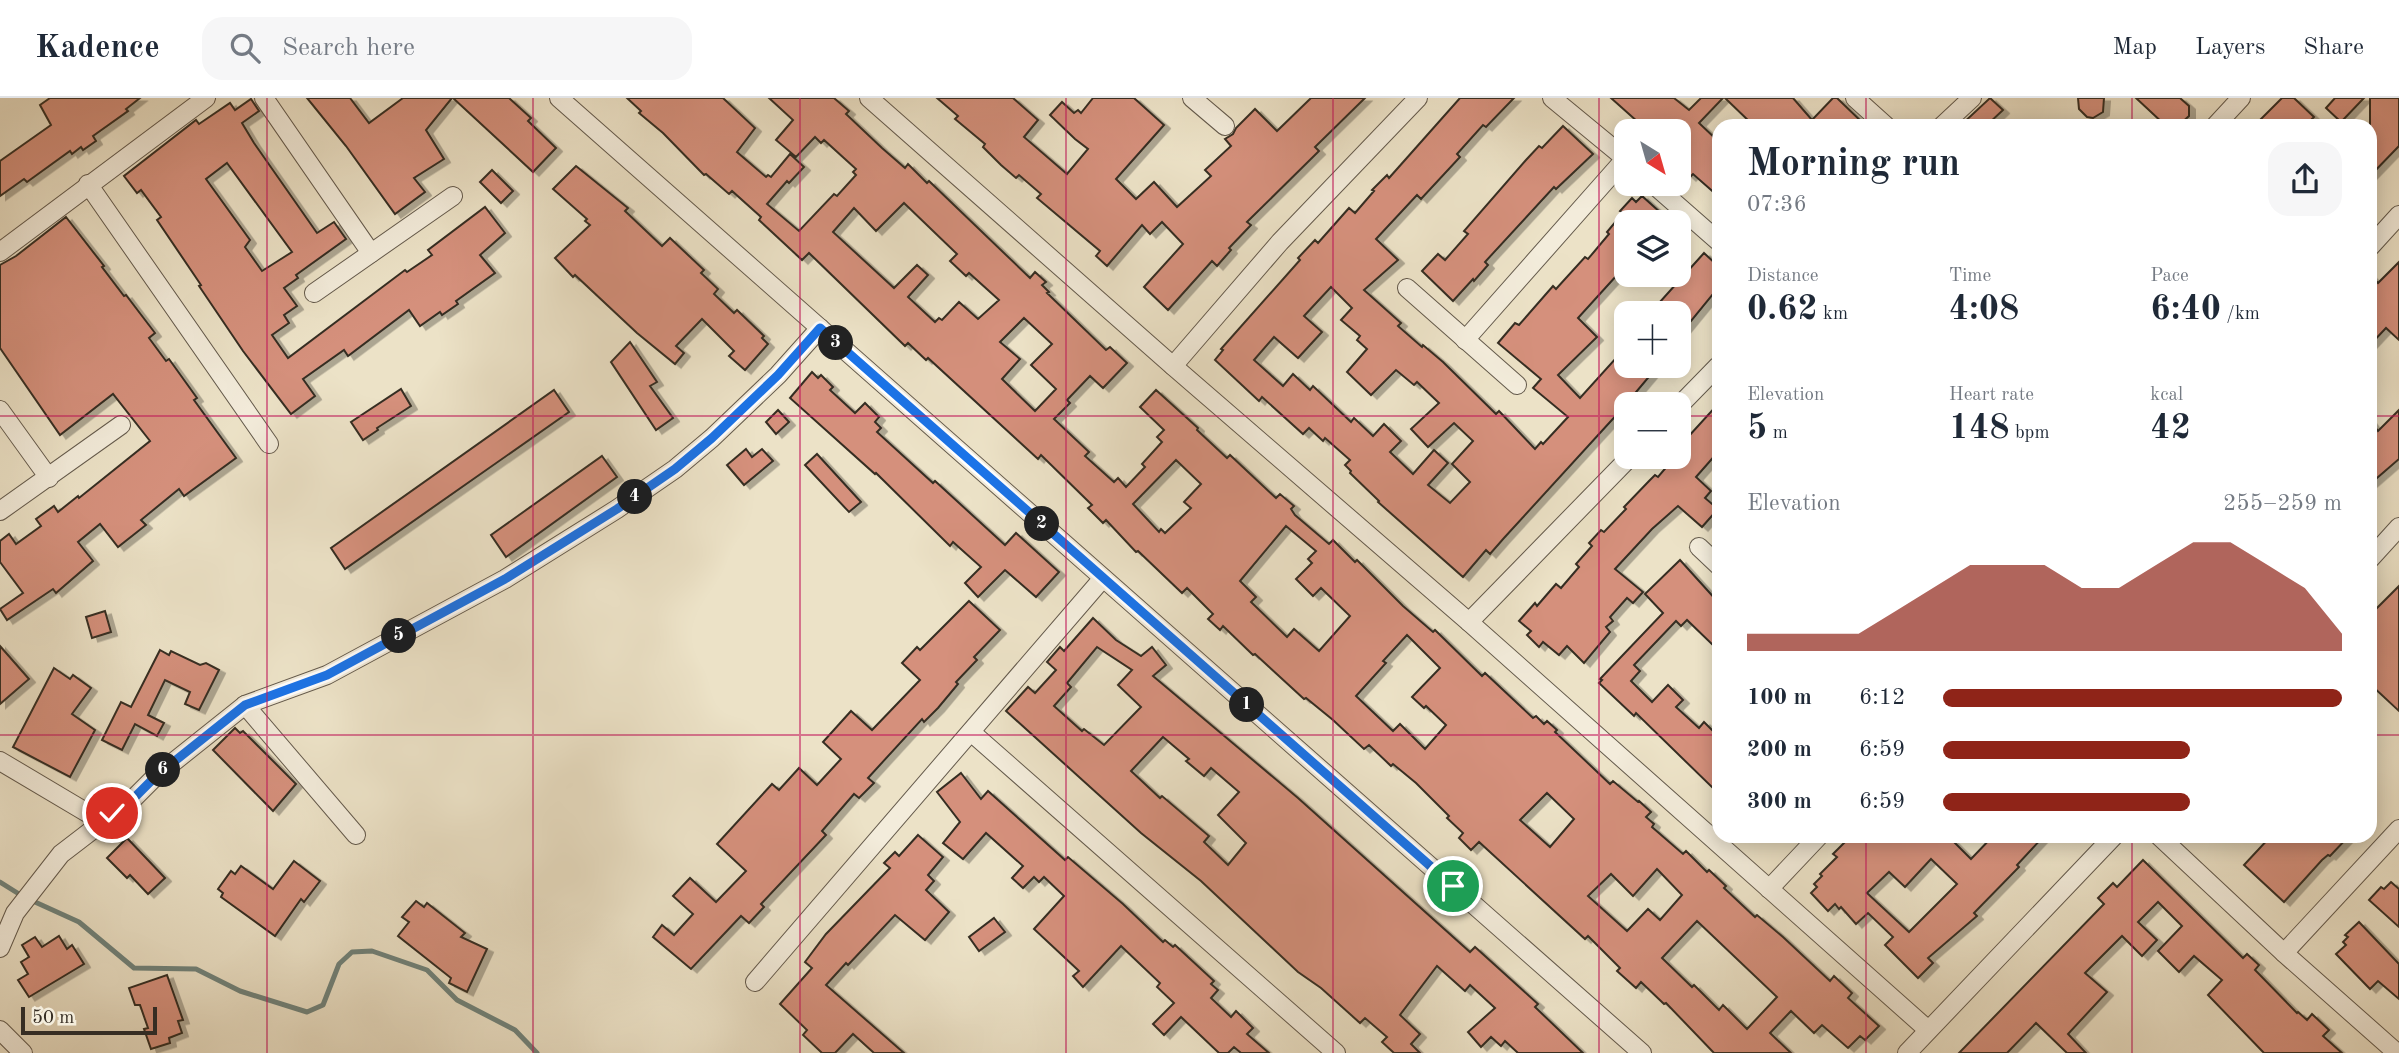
<!DOCTYPE html>
<meta charset="utf-8">
<style>
:root{--surface:#fff;--page:#f6f6f7;--text:#1f2937;--muted:#747a83;--line:#e0e1e3;--accent:#8f2418}
body{margin:0;font-family:"Old Standard TT",serif;background:var(--page);color:var(--text);height:100vh;display:flex;flex-direction:column;font-size:26px;white-space:nowrap}
*{box-sizing:border-box;margin:0}
p{font-size:23px;color:var(--muted)}
.icon{flex:none;width:38px;height:38px;fill:none;stroke:currentColor;stroke-width:2;stroke-linecap:round;stroke-linejoin:round}
.map{position:relative;flex:1;overflow:hidden}
.details{position:absolute;left:1712px;top:21px;width:665px;height:724px;display:flex;flex-direction:column;background:var(--surface);border-radius:21px;box-shadow:0 4px 18px #0003}
.details>*{flex:none}
.needle{width:46px;rotate:143deg}
.controls{position:absolute;left:1614px;top:21px;display:grid;gap:14px}
.controls a{display:grid;place-items:center;width:77px;height:77px;border-radius:14px;background:var(--surface);box-shadow:0 4px 18px #0003;font-size:35px}
.scale{position:absolute;left:21px;bottom:18px;width:136px;box-sizing:border-box;padding-left:7px;border:4px solid #362d23;border-top:0;font-size:19px;line-height:24px;white-space:nowrap;color:#362d23;-webkit-text-stroke:5px #f3ecdb;paint-order:stroke}
.pin{position:absolute;display:grid;place-items:center;width:60px;height:60px;color:#fff;margin:-30px;border:4px solid #fff;border-radius:50%;box-shadow:0 2px 7px #0007}
.km{position:absolute;width:35px;height:35px;margin:-18px;border-radius:50%;background:#222;color:#fff;font-size:19px;line-height:35px;text-align:center}
.round{display:grid;place-items:center;flex:none;width:74px;height:74px;border-radius:21px;background:var(--page)}
.headline{display:flex;align-items:center;justify-content:space-between;height:119px;padding:0 35px}
h1{font-size:38px;font-weight:700;line-height:52px}
.stats{display:grid;grid-template-columns:repeat(3,1fr);gap:10px;height:119px;padding:7px 35px}
.stats div{display:grid;align-content:center}
.stats b{font-size:35px;font-weight:700}
.stats small{font-size:19px;font-weight:400}
.stats p{font-size:19px}
.chart{height:196px;padding:14px 35px}
.chart p{display:flex;justify-content:space-between}
.chart svg{width:100%;height:126px;margin-top:7px;fill:var(--accent);opacity:.7}
ul{padding:0 35px;list-style:none;font-size:23px}
li{display:grid;grid-template-columns:112px 84px 1fr;align-items:center;height:52px}
li i{height:18px;border-radius:9px;background:var(--accent)}
header{display:flex;align-items:center;gap:42px;box-sizing:border-box;height:98px;padding:0 35px;background:var(--surface);border-bottom:2px solid var(--line)}
header strong{font-size:33px}
nav{display:flex;gap:38px;margin-inline-start:auto;font-size:24px}
.search{width:490px;height:63px;background:var(--page);display:flex;align-items:center;gap:18px;box-sizing:border-box;padding:0 24px;border-radius:21px;color:var(--muted);font-size:26px}
.map>svg:first-child{display:block}
</style>
<header>
<strong>Kadence</strong>
<div class="search"><svg class="icon" aria-label="search" viewBox="0 0 24 24"><circle cx="10" cy="10" r="6"/><path d="M15 15l6 6"/></svg>Search here</div>
<nav><a>Map</a><a>Layers</a><a>Share</a></nav>
</header>
<div class="map">
<svg width="2399" height="955" viewBox="0 0 2399 955">
<defs>
<filter id="shadow"><feDropShadow dx="6" dy="3.5" stdDeviation="0" flood-color="#0004"/></filter>
</defs>
<rect width="100%" height="100%" fill="#ece2c7"/>
<filter id="stains"><feTurbulence type="fractalNoise" baseFrequency=".00286" numOctaves="4"/><feColorMatrix values="0 0 0 0 .2 0 0 0 0 .09 0 0 0 0 .02 0 0 0 .5 -.17"/></filter>
<radialGradient id="worn" r=".72"><stop offset=".6" stop-color="#630" stop-opacity="0"/><stop offset="1" stop-color="#630" stop-opacity=".3"/></radialGradient>
<g fill="none" stroke-linecap="round" stroke-linejoin="round">
<!-- stream -->
<g stroke="#71837b" stroke-width="5">
<path d="M0,784l19,12"/>
<path d="M35,804l44,20 55,46 62,1 44,22 67,21 16,-7 16,-41 13,-12 20,-1 55,19 30,30 58,30 22,23"/>
</g>
</g>
<!-- building -->
<g fill="#d5907b" stroke="#362d23" stroke-width="2" fill-rule="evenodd" filter="url(#shadow)">
<path d="M50,0h90l-14,11 2,2 -35,25 3,5 -13,9 -2,-3 -9,7 -2,-3 -43,31 -3,-3 -24,17v-35l51,-36 -11,-20z"/>
<path d="M307,0h43l19,25 34,-25h49l-26,32 18,29 -30,19 11,14 -30,22 -49,-68z"/>
<path d="M453,0h56l22,20 -3,3 28,27 -23,24z"/>
<path d="M627,0h96l32,30 -18,24 29,25 2,-2 3,2 19,-23 14,13 -15,16 -2,-2 -20,23 32,27 35,-37 3,2 19,-21 -3,-3 3,-3 -32,-29 -3,3 -6,-6 -19,20 -20,-17 17,-20 -24,-22h65l15,13 -3,3 36,34 23,20 3,-4 19,19 2,-2 101,97 5,-6 11,10 -4,3 7,7 -2,1 59,57 4,-3 17,16 -24,25 -13,-12 -23,24 3,3 -16,16 35,33 -4,4 29,26 4,-4 8,9 19,-20 -3,-3 20,-22 -5,-5 7,-7 -24,-23 16,-17 42,38 -1,2 30,28 3,-3 46,43 4,-4 14,12 -3,3 4,6 34,29 4,-4 22,22 2,-2 46,46 30,26 2,-2 47,46 3,-3 48,45 3,-2 8,8 3,-3 10,9 -2,2 55,52 3,-3 25,21 1,-1 12,11 -5,5 8,7 -2,3 31,27 3,-3 21,21 2,-2 17,16 -2,2 31,29 2,-2 26,22 47,44 4,-5 18,17 -4,5 31,28 -14,14 -5,-4 -12,12 -26,-23 -8,8 -23,-22 -21,22 21,20h-77l-48,-50 -2,1 -23,-22 -5,6 -19,-17 3,-3 -32,-32 -3,3 -106,-97 -8,8 -12,-12 4,-5 -16,-15 2,-2 -33,-33 -23,-19 -2,2 -22,-21 -5,4 -31,-29 -27,-22 -2,1 -49,-45 -2,1 -30,-29 -3,4 -12,-11 5,-5 -26,-26 -5,5 -44,-42 -2,1 -30,-32 -3,3 -15,-15 4,-3 -51,-50 -3,4 -110,-101 -2,2 -18,-17 -3,3 -96,-93 -7,7 -43,-40 2,-3 -29,-26 -3,3 -23,-20 -2,1 -41,-42 -24,-20 2,-2zM904,105l53,51 -7,7 16,15 3,-3 30,27 -21,19 -19,-17 -17,18 -3,-2 -4,4 -27,-25 20,-22 -11,-10 -23,23 -61,-56 21,-24 22,23zM1024,220l28,26 -21,21 25,24 -21,22 -33,-32 18,-20 -20,-17zM1176,362l25,24 -17,18 7,6 -26,25 -4,-4 -2,3 -26,-28zM1286,428l30,25 -8,8 4,4 -16,16 17,17 8,-8 29,28 -31,35 -25,-22 -7,8 -36,-35 5,-5 -16,-16zM1407,537l33,33 -28,29 12,11 2,-2 20,19 -21,24 -25,-25 -7,7 -37,-35 30,-33 -3,-2zM1547,695l27,26 -24,28 -30,-27zM1657,771l25,26 -22,25 -12,-11 -21,22 -39,-35 23,-22 22,22zM1697,823l80,76 -30,32 -24,-24 -4,5 -25,-25 -2,2 -30,-29z"/>
<path d="M937,0h76l25,22 -14,17 43,37 21,-25 -13,-10 -25,-24 12,-13 12,11 4,-3 3,3 12,-15h41l30,27 -48,54 20,20 18,-17 23,25 34,-31 -6,-6 26,-24 -6,-7 8,-5 3,-6 19,-19 22,22 34,-33h54l-50,49 4,4 -72,71 4,3 -22,23 2,2 -14,16 -5,-5 -44,49 -24,-23 39,-43 -21,-22 -12,12 -8,-9 -35,41 -11,-10 4,-5 -63,-53 4,-4 -22,-19 -3,3 -15,-13 -18,-18 2,-3 -30,-25 3,-3z"/>
<path d="M1460,0h54l-28,29 -3,-2 -26,29 3,3 -39,42 -4,-4 -41,44 22,21 -34,30 37,33 -3,3 24,21 1,-2 20,17 53,52 3,-3 36,38 6,-7 2,2 25,-27 -35,-29 8,-9 -43,-36 17,-20 4,2 34,-39 3,3 29,-32 3,2 21,-25 -2,-2 16,-19 -3,-2 12,-13 4,4 6,-6 29,26h-45v59l-8,-7 -40,44 19,19 -39,38 22,23 46,-51v19h32l-37,44 -117,128 -14,16 -4,-4 -23,27 -85,-75 1,-1 -29,-28 1,-2 -6,-6 5,-5 -25,-22 -2,3 -14,-13 -6,6 -41,-37 -3,4 -44,-41 8,-10 -2,-1 79,-89 -2,-2 17,-18 3,3 31,-35 6,5 19,-22 -2,-1 15,-15 2,3zM1331,189l21,21 -11,12 19,16 -3,4 10,9 -20,23 24,23 25,-25 18,15 3,-3 22,21 -28,26 17,18 26,-24 19,18 -21,23 18,18 -20,21 -22,-18 20,-22 -14,-13 -21,24 -23,-22 11,-11 -17,-17 -11,12 -19,-18 -3,4 -38,-36 -3,4 -17,-16 -10,12 -29,-26 20,-23 24,21 24,-26 -18,-16z"/>
<path d="M1611,0h63l15,12 12,-12h22l-24,25 19,18v55l-25,-22 -3,3 -12,-11v-35h-30z"/>
<path d="M1725,0h68l19,22 21,-22h4l29,28h-112z"/>
<path d="M1990,0l13,12 -17,16h-26z"/>
<path d="M2078,0h26l-1,14 -10,6 -6,-1 -8,-8z"/>
<path d="M2136,0h44l9,8v10l-11,10h-12z"/>
<path d="M2282,0h12l20,19 -9,9h-51z"/>
<path d="M2335,0h29l-23,24 -15,-14z"/>
<path d="M2370,0h29v48l-29,30z"/>
<path d="M251,1l8,12 -17,12 12,20 63,90 17,-11 12,17 -50,36 2,3 -14,10 13,18 -13,9 5,8 -17,12 16,23 117,-88 2,2 25,-17 -4,-5 57,-43 20,26 -25,22 15,18 -39,28 2,3 -16,11 -2,-3 -20,14 -11,-16 -61,46 -4,-6 -41,29 12,17 -24,18 -48,-63 -44,-65 2,-1 -44,-65 4,-3 -20,-27 -4,3 -13,-17 72,-56 3,4 31,-21 5,7zM227,65l65,89 -30,19 -17,-24 5,-7 -44,-61z"/>
<path d="M1563,28l30,28 -37,35 -2,-2 -69,75 3,3 -14,16 -1,-2 -20,22 -31,-30 16,-17 7,6 23,-26 -4,-3 62,-71 13,-14 3,2z"/>
<path d="M576,68l52,42 -3,3 37,35 8,-8 34,32 -3,3 17,16 -4,5 20,19 3,-3 27,26 -2,2 6,6 -23,26 -16,-14 5,-5 -32,-32 -26,27 8,7 -9,11 -38,-31 -62,-58 -2,2 -18,-19 35,-33 -5,-4 2,-2 -34,-30z"/>
<path d="M492,72l21,21 -12,12 -21,-21z"/>
<path d="M66,119l38,49 -2,1 22,29 2,-1 29,38 -6,5 17,23 3,-2 28,39 -3,2 42,58 -52,38 -5,-7 -38,31 5,5 -28,22 -18,-23 -22,18 15,19 -37,32 -3,-4 -46,31 -7,-11 23,-16 -23,-31v-21l9,-7 7,10 25,-18 -5,-7 18,-13 4,6 20,-16 1,2 71,-57 -37,-47 -53,41 -60,-87v-83l16,-9z"/>
<path d="M1704,155l14,13v22l-40,49v-24h-28z"/>
<path d="M2399,164v78l-13,-12 -16,17v-70l8,8z"/>
<path d="M630,244l27,40 -7,4 23,32 -17,12 -45,-68z"/>
<path d="M812,274l6,6 3,-3 12,12 -3,3 25,23 10,-10 14,14 -4,5 6,6 -4,4 56,51 2,-2 70,64 11,-12 43,39 -23,25 -31,-27 -27,27 -13,-14 16,-16 -28,-25 -3,4 -74,-73 -1,1 -85,-76z"/>
<path d="M401,291l10,17 -34,22 1,2 -15,10 -12,-18z"/>
<path d="M554,292l15,22 -224,157 -14,-21z"/>
<path d="M1718,306v48l-22,25 15,14 -6,7 13,11 -16,18 -24,-21 -26,23 -37,40 28,23 -10,11 -6,-5 -17,19 3,4 -7,6 4,5 -26,31 -17,-17 -8,9 -16,-13 -4,5 -12,-12 4,-4 -12,-10 16,-18 2,3 19,-22 5,4 18,-21 -3,-3 16,-18 -3,-3 12,-13 3,2 22,-23 -2,-2 26,-27 5,-5 3,2 17,-20h3v-9z"/>
<path d="M778,312l11,12 -13,12 -10,-12z"/>
<path d="M2399,312v49l-29,25v-64l8,11z"/>
<path d="M746,351l6,8 10,-8 11,12 -29,24 -17,-20z"/>
<path d="M817,356l44,48 -12,10 -44,-47z"/>
<path d="M602,358l15,21 -111,80 -15,-22z"/>
<path d="M1680,462l38,42v48l-31,-30 -6,6 -5,-5 -42,44 6,6 -9,10 21,21 16,-17 15,15 -7,7 23,21 5,-6 14,14v57l-82,-80 -2,3 -35,-33 3,-3 -2,-1 63,-66 -18,-19z"/>
<path d="M2399,488v125l-29,-27v-69z"/>
<path d="M969,503l31,29 -26,27 3,3 -21,22 2,2 -20,24 -14,14 -2,-3 -54,59 6,5 -15,15 -5,-4 -32,37 4,4 -65,69 3,3 -15,16 -8,-7 -50,53 -38,-32 9,-12 12,10 19,-21 -20,-18 17,-18 26,24 30,-31 -29,-27 55,-60 7,6 20,-22 18,17 24,-26 -18,-17 28,-31 21,19 48,-50 -18,-17 15,-16 3,3z"/>
<path d="M105,513l6,21 -19,6 -6,-21z"/>
<path d="M1093,520l23,22 25,16 11,-9 14,18 -13,11 145,122 172,154 5,-5 63,57 -3,3 48,46h-65l-13,-12 -4,5 -10,-9 -10,10 -13,-15 27,-24 -25,-23 -5,6 -28,-25 -37,49 20,19 -9,10 9,9h-26l-12,-11 5,-5 -22,-19 -5,5 -39,-35 -23,-16 -97,-91 -60,-48 -135,-122 22,-24 7,6 21,-23 -9,-8 13,-15 4,4zM1097,549l35,23 -14,15 23,22 -37,38 -20,-16 -2,2 -28,-25 17,-19 -4,-4zM1163,639l26,22 -3,2 18,15 7,-8 28,24 -21,23 28,28 -18,22 -24,-23 5,-6 -47,-40 -2,2 -29,-27z"/>
<path d="M0,548l29,33 -29,25z"/>
<path d="M160,552l9,5 2,-4 29,14 6,-2 13,7 -20,40 -14,-6 5,-12 -25,-12 -17,35 16,8 -7,13 -22,-12 -13,26 -20,-10 19,-38 10,5z"/>
<path d="M54,570l16,11 3,-4 18,13 -19,26 23,16 -25,47 -57,-30z"/>
<path d="M235,630l5,5 3,-2 53,53 -23,27 -60,-61z"/>
<path d="M961,675l20,26 7,-8 77,69 3,-3 55,47 40,38 2,-2 8,7 2,-2 39,36 -3,3 7,6 -7,8 20,19 5,-6 17,17 -6,6 22,19h-28l-7,-6 -6,6h-9l-38,-36 -17,18 -11,-11 21,-21 -17,-16 3,-4 -39,-37 -38,41 -10,-11 6,-5 -45,-42 30,-33 -20,-19 -5,5 -5,-5 -11,11 -11,-10 11,-12 -37,-33 -23,26 -20,-16 17,-21 -23,-30z"/>
<path d="M918,737l25,22 -15,18 6,6 -8,9 23,22 -24,28 -30,-25 -47,50 -2,-2 -20,22 78,68h-30l-21,-19 -18,19h-13l-19,-18 4,-5 -27,-26 32,-36 -7,-6 21,-28 64,-66 -6,-5 11,-11 4,4z"/>
<path d="M1851,738h97l23,23 22,-23h51l-27,29 2,2 -45,46 3,3 -49,42 5,5 -15,15 -33,-33 8,-8 -25,-24 -12,11 -15,-17 -2,2 -4,-5 -7,7 -17,-18 6,-6 -3,-3 8,-8 -2,-2 17,-17 -4,-3zM1931,761l26,25 -48,48 -42,-39 22,-21 16,15z"/>
<path d="M2271,738h78l-19,20 -2,-1 -6,5 -38,42 -40,-37z"/>
<path d="M127,740l38,40 -17,16 -18,-19 -3,3 -20,-20z"/>
<path d="M2143,762l100,98 4,-4 12,11 -4,5 42,43 1,-1 9,8 5,-6 17,16 -6,6 19,17h-78l-56,-58 14,-15 -28,-24 -15,16 -21,-21 24,-25 -24,-24 -20,20 19,18 -15,16 -20,-20 -37,37 22,19 -39,42 18,19h-19l-31,-30 -29,30h-48l145,-149 -6,-6 15,-15 4,4z"/>
<path d="M294,763l26,20 -16,21 -3,-3 -26,37 -54,-39 2,-4 -5,-4 13,-18 4,3 6,-8 32,23z"/>
<path d="M2391,784l8,7v38l-30,-27 12,-13 3,2z"/>
<path d="M416,803l8,6 3,-4 38,30 -4,4 26,12 -20,43 -18,-9 2,-5 -53,-42 11,-14 -7,-5z"/>
<path d="M994,820l11,14 -26,19 -10,-14z"/>
<path d="M2359,824l40,42v35l-21,-18 -8,8 -34,-35 10,-9 -3,-3 5,-5 -3,-2z"/>
<path d="M59,838l8,13 5,-4 12,19 -55,33 -11,-17 10,-6 -7,-12 8,-5 -7,-12 13,-8 7,10z"/>
<path d="M167,877l16,45 -5,1 4,12 -13,5 1,5 -19,6 -7,-20 4,-1 -8,-23h-5l-6,-17z"/>
</g>
<g fill="none" stroke-linecap="round" stroke-linejoin="round">
<!-- minor casing -->
<g stroke="#645a4c" stroke-width="20">
<g id="minor">
<path d="M264,0l107,155"/>
<path d="M559,0l1083,955"/>
<path d="M869,0l304,268 296,256 458,407"/>
<path d="M1192,0l33,28"/>
<path d="M1552,0l74,61"/>
<path d="M1855,0l31,28"/>
<path d="M1942,28l30,-28"/>
<path d="M2215,28l26,-28"/>
<path d="M88,86l181,260"/>
<path d="M1653,86l65,57"/>
<path d="M2370,149l29,-32"/>
<path d="M0,154l206,-154"/>
<path d="M1407,190l110,97"/>
<path d="M314,195l139,-97"/>
<path d="M1465,242l160,-181"/>
<path d="M1173,268l107,-124 138,-144"/>
<path d="M1678,309l40,-41"/>
<path d="M0,312l49,68"/>
<path d="M0,413l121,-86"/>
<path d="M1699,449l19,18"/>
<path d="M2370,461l29,-32"/>
<path d="M1469,524l161,-165"/>
<path d="M245,607l82,-30 178,-96 112,-70 58,-40 37,-31 66,-63 42,-47"/>
<path d="M971,634l365,321"/>
<path d="M0,663l101,60"/>
<path d="M2159,738l125,117 113,100"/>
<path d="M1769,791l50,-53"/>
<path d="M0,850l15,-35 46,-59 73,-56 22,-22 89,-71 111,130"/>
<path d="M2284,855l115,-124"/>
<path d="M755,884l348,-404"/>
<path d="M0,932l23,23"/>
<path d="M1907,955l207,-217"/>
</g>
</g>
<!-- minor -->
<use href="#minor" stroke="#f3ecdb" stroke-width="18"/>
</g>
<g fill="none" stroke-linecap="round" stroke-linejoin="round">
<!-- route casing -->
<g stroke="#fff" stroke-width="14">
<path id="route" d="M112,715l22,-15 22,-22 89,-71 82,-30 178,-96 112,-70 58,-40 37,-31 66,-63 42,-47 633,558"/>
</g>
<!-- route -->
<use href="#route" stroke="#1a73e8" stroke-width="9"/>
</g>
<!-- grid -->
<path fill="none" stroke="#c2185b" stroke-width="2" stroke-opacity="0.55" d="M267,0v955M533,0v955M800,0v955M1066,0v955M1333,0v955M1599,0v955M1866,0v28M2132,0v28M0,318h1626M1678,318h40M2370,318h29M0,637h1718M2370,637h29M1866,738v217M2132,738v217"/>
<rect width="100%" height="100%" filter="url(#stains)"/>
<rect width="100%" height="100%" fill="url(#worn)"/>
</svg>
<div class="controls">
<a><svg class="needle" viewBox="-14 -14 28 28"><path d="M0-13l5 13h-10z" fill="#e53935"/><path d="M0 13l5-13h-10z" fill="#747a83"/></svg></a>
<a><svg class="icon" aria-label="layers" viewBox="0 0 24 24"><path d="M12 4l9 5-9 5-9-5zM3 14l9 5 9-5"/></svg></a>
<a>+</a>
<a>−</a>
</div>
<div class="scale">50 m</div>
<div class="pin" style="left:1453px;top:788px;background:#1e9e55"><svg class="icon" aria-label="arrive" viewBox="0 0 24 24"><path d="M6 21V4h12l-3 4 3 4H6"/></svg></div>
<div class="pin" style="left:112px;top:715px;background:#d93025"><svg class="icon" aria-label="check" viewBox="0 0 24 24"><path d="M5 12l5 5 9-10"/></svg></div>
<b class="km" style="left:1247px;top:607px">1</b>
<b class="km" style="left:1042px;top:426px">2</b>
<b class="km" style="left:836px;top:245px">3</b>
<b class="km" style="left:635px;top:399px">4</b>
<b class="km" style="left:399px;top:538px">5</b>
<b class="km" style="left:163px;top:672px">6</b>
<section class="details">
<div class="headline"><div><h1>Morning run</h1><p>07:36</p></div><a class="round"><svg class="icon" aria-label="share" viewBox="0 0 24 24"><path d="M12 15V3M7 8l5-5 5 5M5 13v7h14v-7"/></svg></a></div>
<div class="stats">
<div><p>Distance</p><b>0.62<small> km</small></b></div>
<div><p>Time</p><b>4:08</b></div>
<div><p>Pace</p><b>6:40<small> /km</small></b></div>
</div>
<div class="stats">
<div><p>Elevation</p><b>5<small> m</small></b></div>
<div><p>Heart rate</p><b>148<small> bpm</small></b></div>
<div><p>kcal</p><b>42</b></div>
</div>
<div class="chart"><p><span>Elevation</span>255–259 m</p>
<svg viewBox="0 0 160 44" preserveAspectRatio="none"><path d="M0 44V38L10 38L20 38L30 38L40 30L50 22L60 14L70 14L80 14L90 22L100 22L110 14L120 6L130 6L140 14L150 22L160 38V44z"/></svg>
</div>
<ul>
<li><b>100 m</b>6:12<i style="width:100%"></i></li>
<li><b>200 m</b>6:59<i style="width:62%"></i></li>
<li><b>300 m</b>6:59<i style="width:62%"></i></li>
</ul>
</section>
</div>
